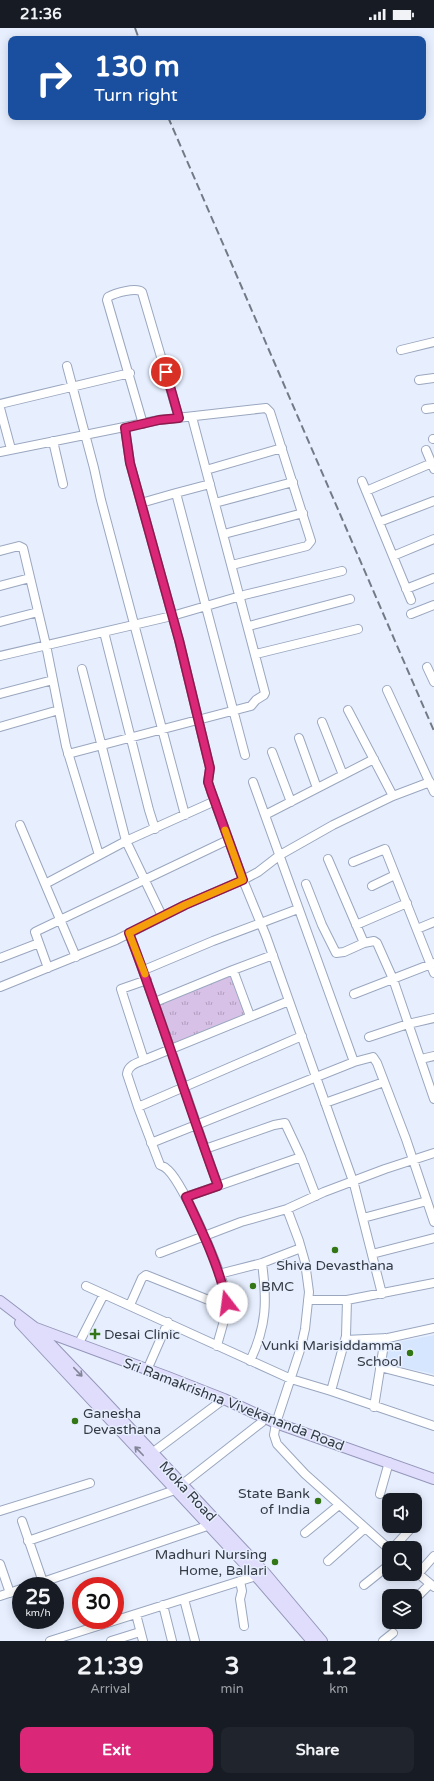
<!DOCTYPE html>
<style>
body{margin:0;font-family:"Varela Round",sans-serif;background:#20242c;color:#f1f3f6;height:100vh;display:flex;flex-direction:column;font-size:15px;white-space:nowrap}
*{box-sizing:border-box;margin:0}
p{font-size:13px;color:#9ea1a6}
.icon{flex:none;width:22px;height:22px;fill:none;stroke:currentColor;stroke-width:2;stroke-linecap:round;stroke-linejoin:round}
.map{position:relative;height:1613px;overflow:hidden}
.panel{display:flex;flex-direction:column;background:#171b24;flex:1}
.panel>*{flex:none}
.hud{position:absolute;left:8px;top:8px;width:418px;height:84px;border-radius:8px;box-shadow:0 2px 10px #0003;background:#1a4fa0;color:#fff;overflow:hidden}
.controls{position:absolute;left:382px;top:1465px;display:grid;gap:8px}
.controls a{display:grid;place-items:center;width:40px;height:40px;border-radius:8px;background:#171b24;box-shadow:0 2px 10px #0003;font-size:20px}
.speed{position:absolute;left:12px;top:1549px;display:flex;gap:8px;font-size:20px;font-weight:700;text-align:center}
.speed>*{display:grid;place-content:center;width:52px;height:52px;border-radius:50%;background:#171b24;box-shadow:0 2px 10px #0003;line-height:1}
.speed small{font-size:10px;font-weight:400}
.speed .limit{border:6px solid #d22;background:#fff;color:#111}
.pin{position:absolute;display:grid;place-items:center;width:34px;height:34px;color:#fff;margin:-17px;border:2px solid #fff;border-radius:50%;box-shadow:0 1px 4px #0007}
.me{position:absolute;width:44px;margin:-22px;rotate:345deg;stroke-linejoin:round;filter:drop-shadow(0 0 3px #0008)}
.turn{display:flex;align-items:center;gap:14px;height:84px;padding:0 20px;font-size:18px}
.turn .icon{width:52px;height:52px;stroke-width:2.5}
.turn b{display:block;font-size:28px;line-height:34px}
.eta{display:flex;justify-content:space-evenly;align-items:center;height:68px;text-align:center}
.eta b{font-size:24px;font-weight:800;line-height:28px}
.action{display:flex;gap:8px;margin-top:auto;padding:8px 20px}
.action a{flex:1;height:46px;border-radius:8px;background:#db2777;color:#fff;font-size:16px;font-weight:800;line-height:46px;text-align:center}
.action a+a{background:#20242c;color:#f1f3f6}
.status{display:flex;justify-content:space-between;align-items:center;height:28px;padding:0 20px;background:#171b24;direction:ltr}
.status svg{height:11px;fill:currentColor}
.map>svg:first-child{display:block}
</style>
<div class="status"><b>21:36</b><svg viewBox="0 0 49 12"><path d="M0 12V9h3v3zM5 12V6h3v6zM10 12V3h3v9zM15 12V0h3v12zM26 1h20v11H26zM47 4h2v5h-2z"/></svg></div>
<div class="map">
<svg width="434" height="1613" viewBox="0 0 434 1613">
<defs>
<pattern id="park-tufts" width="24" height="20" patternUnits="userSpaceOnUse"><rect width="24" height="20" fill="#d8c1e7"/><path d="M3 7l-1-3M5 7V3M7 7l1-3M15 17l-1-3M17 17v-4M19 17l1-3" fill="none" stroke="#b09ebd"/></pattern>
</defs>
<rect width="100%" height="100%" fill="#e7efff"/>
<path fill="#d7e6ff" d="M434 1307V1346L382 1335 392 1315Z"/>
<path fill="url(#park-tufts)" d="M231 945 246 987 173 1015 158 972Z"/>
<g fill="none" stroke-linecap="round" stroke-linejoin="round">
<defs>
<path id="minor" d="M401 322 434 314
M67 338 94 440 101 472 185 787
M419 352 434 350
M0 376 130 345
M0 380 11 421
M426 381 434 380
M143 396 107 272 108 269C115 265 136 259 142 264L179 390
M125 400 130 435 179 612 210 740 208 754 211 763 243 852 266 908 354 1156 382 1266
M433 411H434
M53 413 63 456
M426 422 434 441
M0 424 159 392 266 380 270 384 311 513 307 518 232 537
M206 442 282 420
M362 453 411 572
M210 456 176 465 245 727
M366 463 432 435
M141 475 176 465
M215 475 293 454
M379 494 434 473
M224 506 303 485
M0 523 19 518 23 520 24 524 46 617 66 718 99 827
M393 528 434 511
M0 558 30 550
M406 561 434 550
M411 586 434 577
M0 594 38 584
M249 598 350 571
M104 604 149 782 155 801
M256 626 358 601
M0 628 172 588 244 567 342 543
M427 639 434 654
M82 641 126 813 162 888
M387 662 434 764
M0 666 53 652
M348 682 393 768
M322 694 343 747
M0 699 59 682
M299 710 317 760
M272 724 291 774
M68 726 251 678 256 672 264 667 265 665 192 389
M253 754 354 1034
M265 787 374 731
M20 797 76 929
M328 831 364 915 374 913 377 915 393 951 434 1071
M353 834 385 821 434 945
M45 856 126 813 215 773
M306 856 322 897 336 925 344 924 364 915
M372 858 395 847
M356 897 407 875
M417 901 434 894
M129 905C161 989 188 1074 218 1158
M39 915 48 940
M0 930 39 915 35 904 39 902 228 812
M144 942 213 913 298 881
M233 942 273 927
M0 959 116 912 185 877 243 852 258 844 280 827 333 797 393 768 430 754
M354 966 434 935
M155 974 233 942 250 988
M369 1009 408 996 434 990
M421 1031 434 1028
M144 1032 289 973
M325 1075 384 1054
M138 1079 127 1046C128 1037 137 1035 144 1032L121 961 147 952
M151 1115 354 1034 373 1029 377 1035 406 1111 434 1194
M205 1121 274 1097 285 1095 301 1129 316 1168
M186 1169 301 1129
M287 1181 299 1213 305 1234 309 1264 305 1301 301 1319 276 1395 274 1407 277 1416 305 1446 389 1521
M363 1190 427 1173
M160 1225 241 1194 287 1181 324 1164 385 1141 434 1125
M372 1226 434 1210
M219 1246 262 1235 301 1220
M86 1258 291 1351 331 1363 434 1398
M308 1272H347L434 1255
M130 1277 142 1250 146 1247 226 1279
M345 1312 388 1310 434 1300
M79 1315 104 1266
M217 1318C220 1305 226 1290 227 1276 228 1255 184 1157 168 1142 166 1140 163 1138 160 1137L138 1079 302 1008
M250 1333C267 1297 267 1273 262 1235
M380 1339 434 1353
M147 1342 168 1294
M331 1363 346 1308 347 1272
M374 1379 385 1310
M152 1425 224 1371
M380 1466 389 1434
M0 1483 90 1455
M22 1493 43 1554
M305 1505 339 1477
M28 1513 175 1462 262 1394 264 1390
M393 1520 413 1498
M328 1533 365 1500
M0 1536 10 1565
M415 1543 434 1559
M418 1546 434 1528
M240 1553 242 1563 240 1571 244 1598
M364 1557 389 1537
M31 1558 213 1496
M0 1568 21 1561
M184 1571 195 1613
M415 1571 430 1556
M163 1577 172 1613
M136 1586 143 1613
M50 1613 256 1548
M111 1613 140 1604
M383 1613 393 1605"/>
<path id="major" d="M0 1273 34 1299 97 1365 265 1545 322 1613
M20 1295 256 1548 312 1613
M36 1300 168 1349 224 1371 276 1395 434 1451"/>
</defs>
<use href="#minor" stroke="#9aa7bf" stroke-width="10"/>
<use href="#major" stroke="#9596b9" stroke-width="12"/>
<use href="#minor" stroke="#fff" stroke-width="8"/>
<use href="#major" stroke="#dfddfb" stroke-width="10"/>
<path stroke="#737a86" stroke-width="2" stroke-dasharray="8 4" stroke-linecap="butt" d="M135 0 139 11
M168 89 434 703"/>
</g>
<defs><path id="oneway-shaft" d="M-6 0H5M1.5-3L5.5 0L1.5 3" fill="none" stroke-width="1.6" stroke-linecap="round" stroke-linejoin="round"/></defs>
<g stroke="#828497">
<use href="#oneway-shaft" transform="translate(78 1344) rotate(46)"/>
<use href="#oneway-shaft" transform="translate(139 1423) rotate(-134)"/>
</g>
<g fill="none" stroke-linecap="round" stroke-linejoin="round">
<defs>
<path id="route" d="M166 344 179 390 159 392 125 400 130 435 179 612 210 740 208 754 211 763 243 852 185 877 129 905C161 989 187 1074 218 1158L186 1169C202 1203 219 1238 227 1275"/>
</defs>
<use href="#route" stroke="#8e194d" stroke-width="10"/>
<use href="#route" stroke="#db2777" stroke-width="7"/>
<path stroke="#f59e0b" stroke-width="7" d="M145 946 129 905 185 877 243 852 225 802"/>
</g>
<g fill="#337615" stroke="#e7efff" stroke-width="1.5">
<circle cx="335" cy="1222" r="4"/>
<circle cx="253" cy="1258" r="4"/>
<path d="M93 1300h4v4h4v4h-4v4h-4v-4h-4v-4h4z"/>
<circle cx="410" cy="1325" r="4"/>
<circle cx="75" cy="1393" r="4"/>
<circle cx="318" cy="1473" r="4"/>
<circle cx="275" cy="1534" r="4"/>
</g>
<g text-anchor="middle" stroke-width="3" stroke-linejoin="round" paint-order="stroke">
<g font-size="14" fill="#353b45" stroke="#e7efff" text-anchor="start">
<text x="335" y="1242" text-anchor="middle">Shiva Devasthana</text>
<text x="261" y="1263">BMC</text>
<text x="104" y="1311">Desai Clinic</text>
<text x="402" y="1322" text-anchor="end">Vunki Marisiddamma<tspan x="402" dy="16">School</tspan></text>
<text x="83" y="1390">Ganesha<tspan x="83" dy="16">Devasthana</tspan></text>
<text x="310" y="1470" text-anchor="end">State Bank<tspan x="310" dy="16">of India</tspan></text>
<text x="267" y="1531" text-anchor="end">Madhuri Nursing<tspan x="267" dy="16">Home, Ballari</tspan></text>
</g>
<g font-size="14" fill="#353b45" stroke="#e7efff">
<text transform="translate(234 1376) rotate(21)" y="5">Sri Ramakrishna Vivekananda Road</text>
<text transform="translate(188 1463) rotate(47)" y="5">Moka Road</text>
</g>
</g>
</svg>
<div class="controls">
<a><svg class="icon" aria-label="sound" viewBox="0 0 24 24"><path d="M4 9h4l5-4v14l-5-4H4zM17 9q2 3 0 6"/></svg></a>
<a><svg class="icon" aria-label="search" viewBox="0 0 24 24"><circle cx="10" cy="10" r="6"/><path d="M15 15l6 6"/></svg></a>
<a><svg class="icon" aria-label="layers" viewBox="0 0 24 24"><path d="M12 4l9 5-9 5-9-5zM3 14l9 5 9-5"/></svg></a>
</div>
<div class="speed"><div>25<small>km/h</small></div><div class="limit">30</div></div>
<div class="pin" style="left:166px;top:344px;background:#d93025"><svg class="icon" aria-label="arrive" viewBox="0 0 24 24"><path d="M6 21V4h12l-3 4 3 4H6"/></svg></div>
<svg class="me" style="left:227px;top:1275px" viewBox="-20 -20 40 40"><circle r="19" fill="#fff"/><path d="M0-13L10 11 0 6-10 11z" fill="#db2777"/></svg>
<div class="hud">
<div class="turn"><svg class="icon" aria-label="right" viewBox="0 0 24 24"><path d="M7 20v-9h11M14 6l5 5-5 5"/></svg><div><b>130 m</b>Turn right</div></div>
</div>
</div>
<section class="panel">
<div class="eta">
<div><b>21:39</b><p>Arrival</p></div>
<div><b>3</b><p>min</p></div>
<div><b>1.2</b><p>km</p></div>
</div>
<div class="action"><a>Exit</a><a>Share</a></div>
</section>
